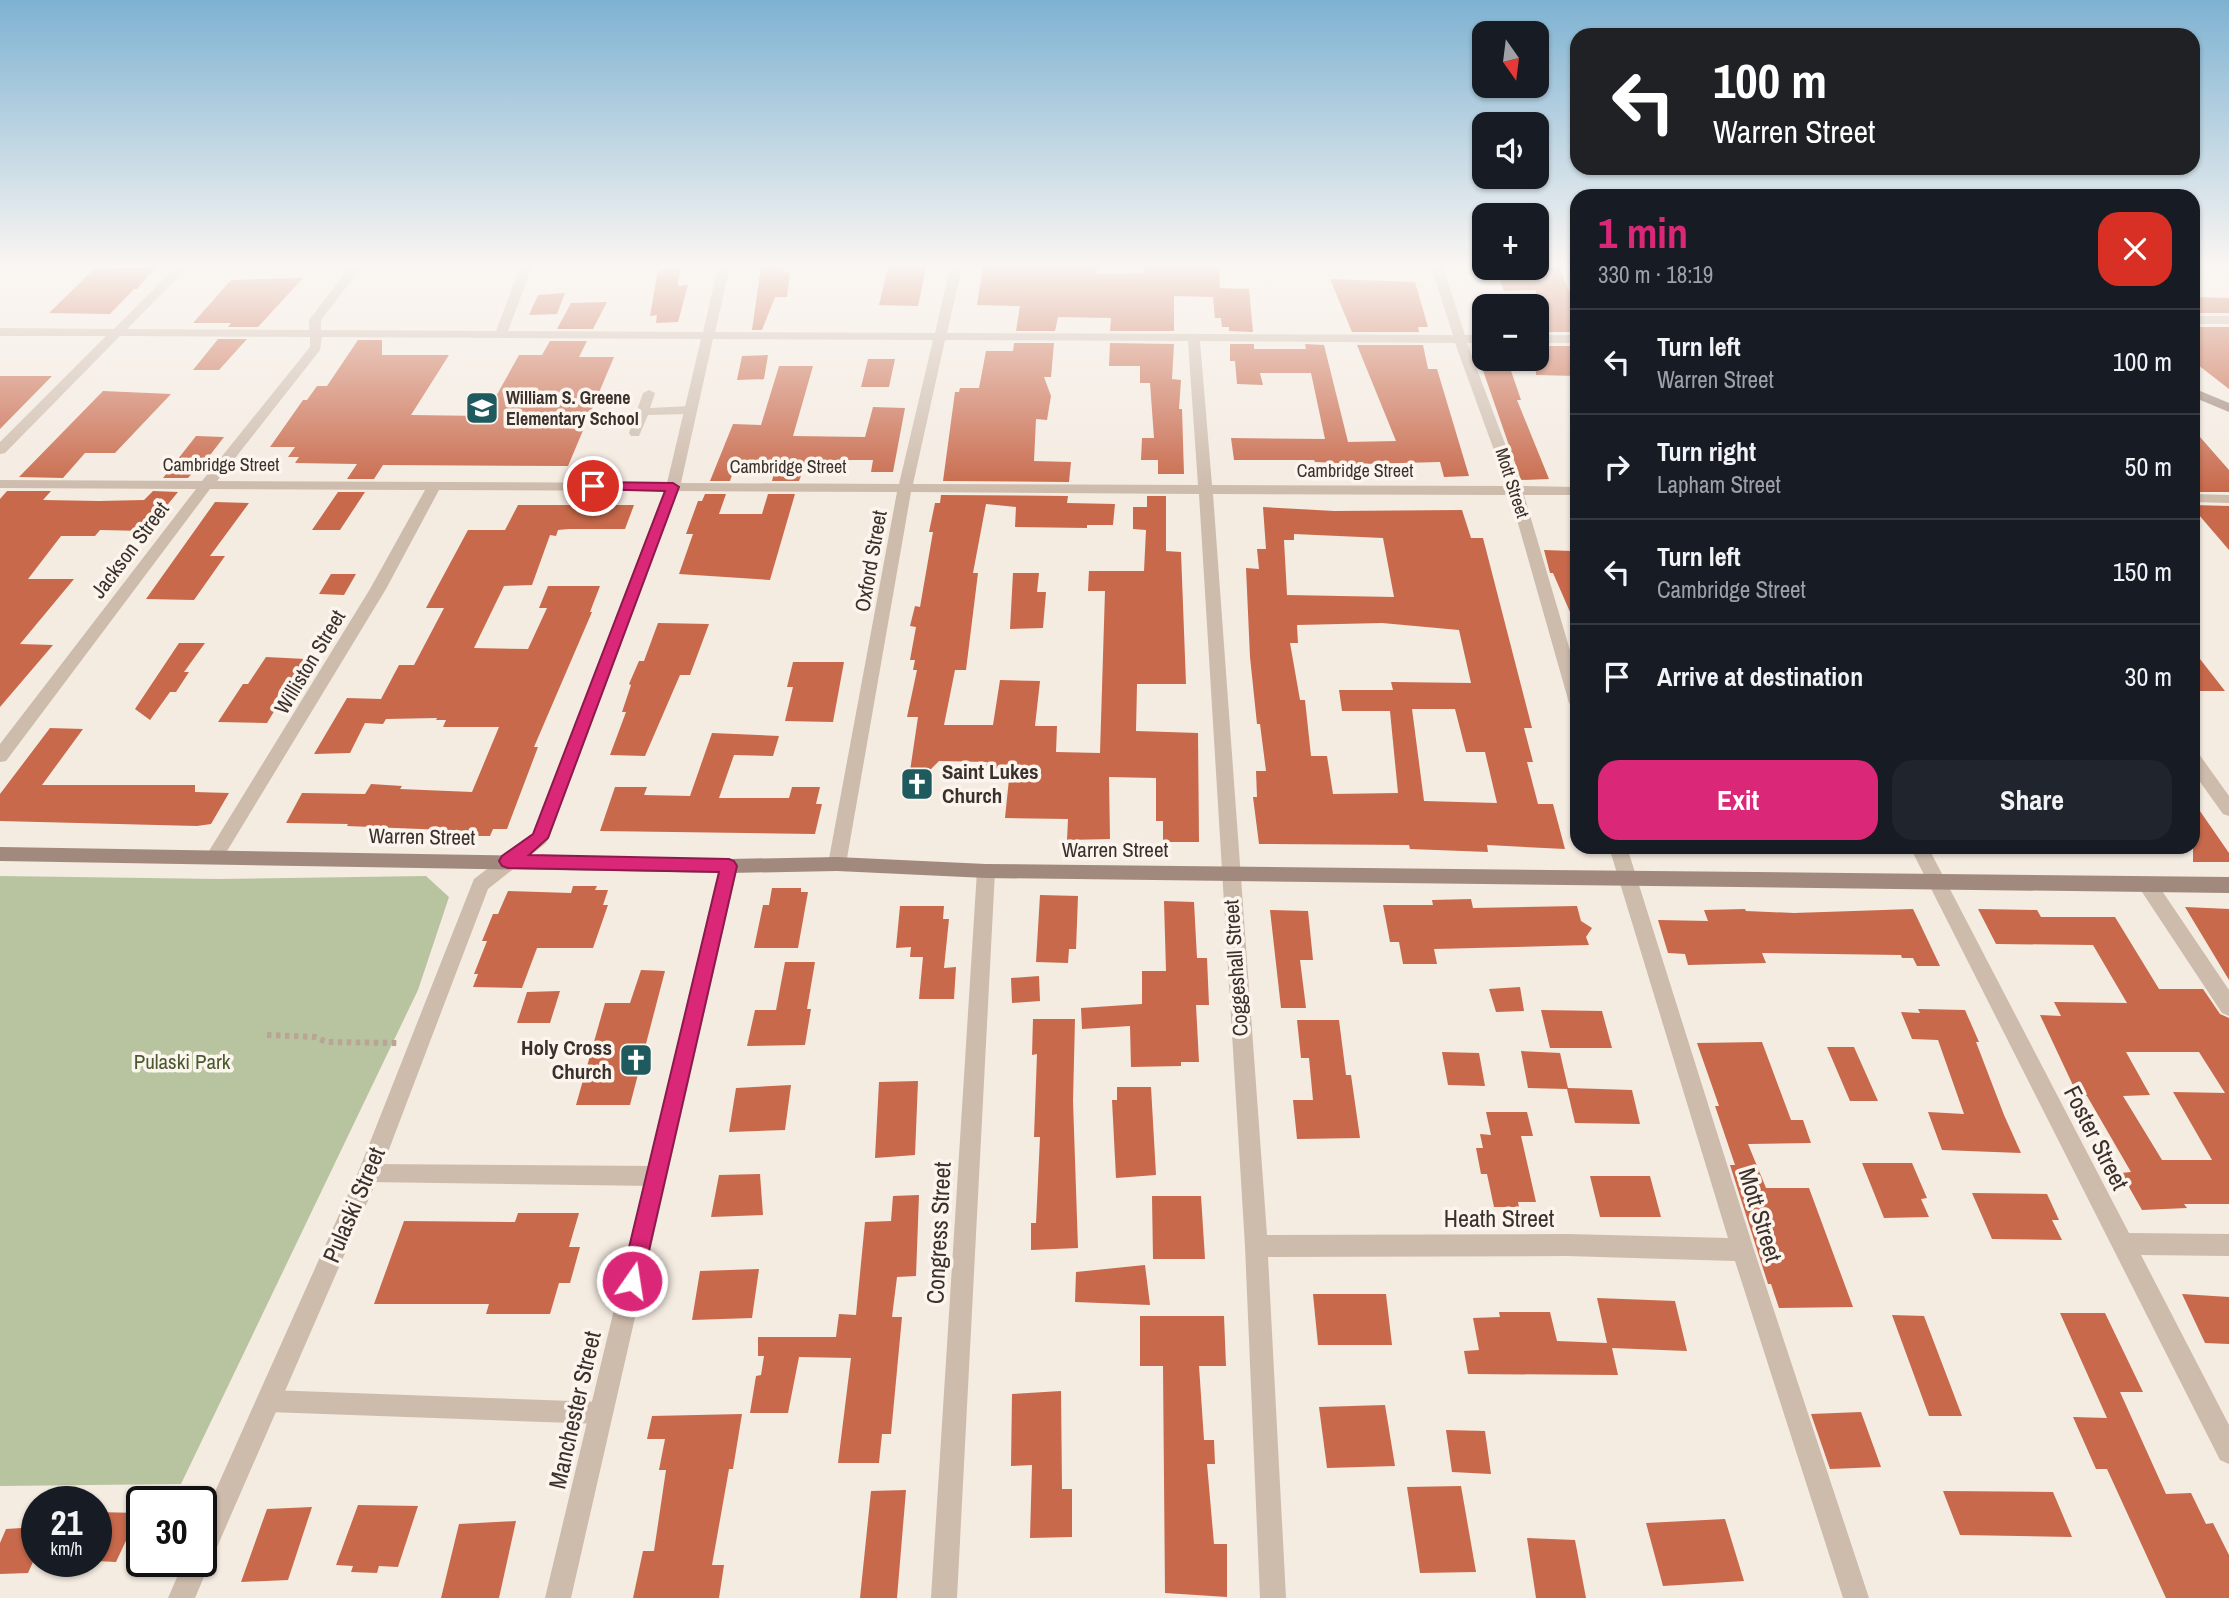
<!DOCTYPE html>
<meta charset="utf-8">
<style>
body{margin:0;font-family:"Archivo Narrow",sans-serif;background:#20242c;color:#f1f3f6;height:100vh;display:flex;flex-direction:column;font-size:26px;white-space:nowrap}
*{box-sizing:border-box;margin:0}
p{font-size:23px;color:#9ea1a6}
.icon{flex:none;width:38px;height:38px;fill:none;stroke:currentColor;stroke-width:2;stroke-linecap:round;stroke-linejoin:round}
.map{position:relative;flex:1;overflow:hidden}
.sheet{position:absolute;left:1570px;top:189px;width:630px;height:665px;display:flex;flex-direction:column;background:#171b24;border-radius:21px;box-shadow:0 2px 5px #0004}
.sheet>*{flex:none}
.guide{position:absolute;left:1570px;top:28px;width:630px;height:147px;border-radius:21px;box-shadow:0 2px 5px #0004;background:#202124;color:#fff;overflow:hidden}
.needle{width:46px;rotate:166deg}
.buttons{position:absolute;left:1472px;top:21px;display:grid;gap:14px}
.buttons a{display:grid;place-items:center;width:77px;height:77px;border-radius:14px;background:#171b24;box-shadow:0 2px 5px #0004;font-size:35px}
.speed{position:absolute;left:21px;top:1486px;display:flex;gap:14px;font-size:35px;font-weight:700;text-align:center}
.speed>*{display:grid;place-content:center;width:91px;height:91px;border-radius:50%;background:#171b24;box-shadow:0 2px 5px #0004;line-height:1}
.speed small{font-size:18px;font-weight:400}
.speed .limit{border:4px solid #111;border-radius:10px;background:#fff;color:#111}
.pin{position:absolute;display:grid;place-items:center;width:60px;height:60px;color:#fff;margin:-30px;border:4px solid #fff;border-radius:50%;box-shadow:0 2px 7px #0007}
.me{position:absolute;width:77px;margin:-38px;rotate:13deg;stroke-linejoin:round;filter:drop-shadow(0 0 5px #0008)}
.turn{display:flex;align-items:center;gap:24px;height:147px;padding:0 28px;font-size:32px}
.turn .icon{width:91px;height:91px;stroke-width:2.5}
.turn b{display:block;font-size:49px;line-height:60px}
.round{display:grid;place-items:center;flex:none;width:74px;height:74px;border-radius:21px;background:#20242c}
.headline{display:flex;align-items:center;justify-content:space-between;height:119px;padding:0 28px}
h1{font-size:42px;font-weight:700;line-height:52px;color:#db2777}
.button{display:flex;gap:14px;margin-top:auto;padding:14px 28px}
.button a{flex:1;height:80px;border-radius:21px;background:#db2777;color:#fff;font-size:28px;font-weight:700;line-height:80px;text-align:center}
.button a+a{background:#20242c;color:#f1f3f6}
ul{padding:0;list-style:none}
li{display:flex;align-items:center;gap:21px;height:105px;padding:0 28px;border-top:2px solid #363941}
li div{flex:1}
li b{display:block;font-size:26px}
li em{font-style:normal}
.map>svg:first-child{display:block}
</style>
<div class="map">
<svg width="2229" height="1598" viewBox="0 0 2229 1598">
<rect width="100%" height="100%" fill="#f4ebe1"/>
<path fill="#b8c4a0" d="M0 876 219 879 426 876 449 897 418 990 181 1484 0 1486Z"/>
<path fill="#c8694b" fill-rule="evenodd" d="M156 267 137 289H134L110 314 49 313 94 269Z
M761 267H784L783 272H790L787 297H775L762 330H752Z
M888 267H926L918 306 879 305Z
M983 267H1097V274L1144 273V267H1219L1220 288 1249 289 1253 332 1229 331V327H1222L1221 318H1215L1213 297 1174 296V331H1110L1111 318 1058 317 1055 331H1016L1020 306 977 305Z
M1559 267 1577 309V332H1536V290L1504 291 1495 268Z
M680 269 678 286 688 285 678 322 656 323 657 315 650 316 658 270Z
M303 278 258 327H228L231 323H193L231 280Z
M1330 279 1415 282 1428 327H1418L1419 332H1352Z
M565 293 557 314 529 315 538 295Z
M2193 297 2229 298V313H2193Z
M607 302 593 329H557L571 303Z
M2193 327H2229V389L2193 361Z
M218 339H247L219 370H193Z
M358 340H382V355H449L411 415 485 416 519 355H542L550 341H587L579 357H614L568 466 383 465 374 479H347L357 464 295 463 299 457H288L295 447H270L303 400H307L317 386H327Z
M1014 343H1054L1051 377H1044L1051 396 1047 420 1036 419 1034 461 1071 462 1069 482 943 481 955 392H959L960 388H979L986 351H1013Z
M1110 343 1174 344 1172 379 1181 380 1179 409H1182L1184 474H1158V460H1141L1142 438H1154L1150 383H1140V366H1109Z
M1230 344H1254V349H1306L1305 344 1324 345 1348 442 1396 441 1357 345H1423L1428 369H1437L1469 476 1444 477 1440 462 1360 464 1315 462 1314 460H1234L1231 438 1325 439 1311 373H1260L1263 385 1237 384 1235 361H1230Z
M1536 346H1577V376L1536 375Z
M768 355 764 379 737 380 742 356Z
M868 359H895L889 387H861Z
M1479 359H1507L1521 400H1517L1549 479 1521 480Z
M779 366H813L793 436 865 437 873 407 905 408 893 472H871L873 460H807L799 481H772L774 473 733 472 730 481H710L733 424 761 425Z
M0 376H52L0 429Z
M103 391 171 394 115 453H85L63 478 19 477Z
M2193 429 2229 470V492H2193Z
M196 436 224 437 197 472 195 470 188 478H163Z
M7 491H51L43 500 99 501 144 500 153 491 178 492 146 531 100 530 95 536H61L28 579H74L20 644 53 645 0 707V499Z
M338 492H365L340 530H312Z
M705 494H726L719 514H762L768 494H795L770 580 679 574 693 534H686L698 501H702Z
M941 495 1068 496 1067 503 1115 504 1113 525H1087V528L1015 527 1016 507 986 504 973 573H978L966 670H955L944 725H993L1000 680 1040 681 1035 726H1057L1056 752 1100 753 1105 591H1088L1089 571H1144L1146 530 1133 529V507H1147V496H1166V551L1181 552 1186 684H1137L1136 731 1198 733 1199 842H1163V821H1156V778L1109 777 1110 839 1067 840 1068 819 1005 818 1010 769 986 768 987 762 939 761 926 774 910 771 918 717H907L917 670H913L915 660H910L916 627 910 626 915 606 920 607 933 532H929L935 503H940Z
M215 502 249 503 210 556H225L194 600 146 599Z
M518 505H634L625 529H569L558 530 556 536 550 535 532 585 504 586 474 648 528 649 547 608H539L548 586H600L590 612H592L534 747H538L507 829H493L490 836H468L470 831 347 826 348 824 286 823 302 793 365 794 371 784 402 786 400 789 472 792 499 727H443L446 720H436L437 718 386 719 383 724 365 723 350 753 314 754 347 698 381 699 399 665H414L444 608H426L468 530H505Z
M2193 505 2229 506V550L2193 508Z
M1263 507 1334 511 1462 510 1471 538H1483L1532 728H1524L1533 762H1527L1538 804H1553L1565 849 1487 845 1488 852 1410 849 1409 845 1259 844 1253 797H1257L1256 771H1266L1260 724H1257L1250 657 1246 568 1259 569 1257 549H1266ZM1294 534 1383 538 1394 597 1287 595 1284 540H1294ZM1382 623 1459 630 1471 683 1391 682 1393 690H1339L1342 711H1390L1398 793 1333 794 1327 756H1311L1305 700H1300L1290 643H1298L1297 625ZM1412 709H1455L1466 752H1485L1497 803 1424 801Z
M1544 550 1572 551 1577 566V628L1553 573H1550Z
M1013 573H1039L1037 592H1046L1043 628 1010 629Z
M331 574H356L344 595 319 594Z
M658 623 709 624 690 675H680L645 756 610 755 626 712H622L631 685 629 684 639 661H644Z
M179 643H205L184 672H189L176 692H170L150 720 135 709Z
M2193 650 2225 691H2193Z
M266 657 306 659 267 723 218 722 243 684H248Z
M793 662H844L833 722 785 721 793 687H787Z
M50 728 83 729 42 785H195V792L229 793 211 824 197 826 0 821V794Z
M712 733 779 736 773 756 734 755 719 798H789L792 787H820L816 804H822L815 834 600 831 615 787H647L644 795 690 796Z
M2193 801 2229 853V862H2193Z
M573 886H597L595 890H608L603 905H608L593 948H537L522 988 473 987 478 974H474L487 941H482L493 914H498L508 891 571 893Z
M772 888H801V892H808L798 948H754L763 905H769Z
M1040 895 1078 896 1076 949H1069L1068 963 1036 962Z
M1471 899 1473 908 1577 906 1581 921 1592 928 1586 937 1589 945 1434 949 1437 964H1403L1399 942H1390L1383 905H1433L1432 900Z
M1164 901 1194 902 1197 958H1207L1209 1005H1196L1199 1062H1181V1066L1131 1067 1130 1026 1082 1029 1081 1008 1142 1004V971H1166Z
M900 906H944L943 919H949L944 968 956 967 954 999H919L923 957H910L911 947 896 948Z
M2185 907 2229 909V980Z
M1745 909 1746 911 1794 913 1913 909 1940 966H1917L1913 958H1902L1901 955 1762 953 1766 963 1688 965 1685 954 1668 953 1658 920 1708 921 1704 910Z
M1978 909 2037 910 2041 917H2115L2159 989H2203L2220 1014 2229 1018V1204H2184L2187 1208 2142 1210 2121 1173 2131 1172 2087 1096H2078L2040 1015 2061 1016 2054 1002 2127 1003 2093 945 1996 944ZM2126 1052H2199L2225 1093 2173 1092 2212 1160H2162L2123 1096 2150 1095Z
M1270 910 1308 911 1313 960H1300L1306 1008H1281Z
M785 962H815L807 1009H811L805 1045 747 1046 755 1010H776Z
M641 970 665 971 630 1105H576L605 1003H630Z
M1039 976 1040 1001 1012 1003 1011 978Z
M1520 987 1524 1011 1496 1012 1489 989Z
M560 991 550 1023H517L527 992Z
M1918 1009 1965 1010 1979 1042H1976L2004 1115 2021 1153 1942 1150 1928 1112 1964 1114 1938 1040 1912 1039 1901 1012 1920 1013Z
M1541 1010 1602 1011 1612 1048H1550Z
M1033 1019H1075L1073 1101 1078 1248 1031 1250V1223H1036L1040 1137H1034L1037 1054 1032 1055Z
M1297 1020H1339L1346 1075H1351L1360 1138 1297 1139 1293 1100H1313L1309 1058H1301Z
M1762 1042 1791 1120H1803L1811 1143 1748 1144 1766 1188H1809L1853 1307 1779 1308 1771 1284H1768L1730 1165H1735L1715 1106H1719L1697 1043Z
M1827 1047H1854L1878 1101H1850Z
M1521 1051 1560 1053 1568 1088 1632 1090 1640 1124 1575 1123 1567 1089 1528 1088Z
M1442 1052 1479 1053 1485 1086 1448 1085Z
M918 1081 915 1155 875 1158 879 1082Z
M791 1085 785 1130 729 1132 736 1088Z
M1117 1087H1151L1156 1175 1116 1178 1112 1100H1117Z
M1486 1112H1527L1533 1136H1521L1536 1202H1518L1519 1207H1494L1487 1174H1481L1476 1148H1483L1480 1134 1491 1135Z
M1862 1163H1912L1927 1198 1921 1199 1929 1217 1884 1218Z
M760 1174 763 1215 711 1217 719 1175Z
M1590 1176H1650L1661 1217H1600Z
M1972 1193 2047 1194 2059 1220H2052L2062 1240 1992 1239Z
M919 1195 916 1276 897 1277 892 1317H902L891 1434H882L879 1463H838L851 1358 799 1357 788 1413H750L756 1376 761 1375 764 1356H758V1337H836L839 1314 856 1315 865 1222 891 1221 893 1196Z
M1152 1196H1201L1205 1259H1153Z
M518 1213H579L569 1247H580L570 1283H559L550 1314H486L489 1304H374L404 1221 515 1222Z
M1145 1265 1150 1305 1075 1302 1076 1272Z
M759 1269 752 1318 692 1320 700 1271Z
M1313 1294H1386L1392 1345H1318Z
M2182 1294 2229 1297V1344L2205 1343Z
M1597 1298 1675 1301 1687 1351 1612 1348 1618 1375 1468 1374 1464 1351 1479 1350 1473 1318 1500 1317 1499 1312H1550L1557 1341 1607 1343Z
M2060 1313H2105L2143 1392H2120L2166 1494 2191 1493 2206 1524 2213 1523 2229 1555V1598H2166L2107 1469H2096L2073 1417 2107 1418Z
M1892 1315 1924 1316 1962 1416H1929Z
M1140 1316H1224L1226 1366H1199L1204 1440H1214L1215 1464H1207L1214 1544H1227V1597L1165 1593 1163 1366H1140Z
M1061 1391 1062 1489H1072V1537L1030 1538 1032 1465 1011 1466 1012 1394Z
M1385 1405 1395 1466 1327 1468 1319 1407Z
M1861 1412 1881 1467 1830 1469 1811 1414Z
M742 1414 733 1469H729L712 1565H724L719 1598H633L643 1551H654L666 1470H659L665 1439H647L652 1416Z
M1446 1430 1485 1431 1491 1474 1452 1472Z
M1461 1486 1476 1572 1420 1573 1407 1487Z
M906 1490 897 1598H860L871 1491Z
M1943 1491 2053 1492 2072 1537 1960 1535Z
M358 1505 418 1506 398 1567 379 1566 377 1573 351 1572 353 1566 336 1565Z
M312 1507 288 1580 241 1582 267 1509Z
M96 1512 139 1513 116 1562 96 1561Z
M1725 1519 1744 1581 1663 1586 1646 1523Z
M516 1521 499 1598H441L459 1524Z
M37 1527V1553L28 1573 0 1574V1543L6 1529Z
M1527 1538 1575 1540 1586 1598H1536Z"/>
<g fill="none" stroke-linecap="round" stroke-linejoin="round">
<path stroke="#b9a596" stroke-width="6" stroke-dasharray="4.5 4.5" stroke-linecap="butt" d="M267 1035 316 1037 326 1042 398 1043"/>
<path fill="#cdbbac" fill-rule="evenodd" d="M649 390 655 393 650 408 690 406 696 410 690 414 648 415 639 436H631L629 433 643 393Z
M369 1164 656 1166 663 1169 666 1176 663 1183 656 1186 369 1182 362 1180 359 1173 362 1166Z
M269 1390 601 1402 609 1405 612 1413 609 1421 601 1424 269 1412 261 1409 258 1401 261 1393Z"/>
<path fill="#cdbbac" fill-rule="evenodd" d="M176 267H188L127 329 309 330V320L350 267H362L321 320V330L496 331 520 267H532L508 331 703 332 718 267H730L715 332 935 333 950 267H962L947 333 1453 335 1431 267H1443L1465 335H1484V343H1467L1521 486 1577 487V495H1524L1577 674V709L1569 703 1510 495 1213 494 1267 1235 1567 1234 1728 1238 1609 847H1627L1754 1250 1869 1598H1843L1735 1261 1567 1256 1268 1257 1286 1598H1260L1245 1246 1199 494 911 492 846 864 843 869 837 871 831 869 828 864 897 492 678 491 549 838 546 843 488 889 380 1173 207 1570 195 1598H168L184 1561H201V1523L359 1170 472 884 474 879 533 834 664 491 439 490 386 589 221 861 215 863 209 861 206 856 209 851 370 589 425 490 210 489 6 761 0 762V744L196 489 0 488V480L202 481 310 347V337L120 336 5 453 0 454V442L106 336H0V328L114 329ZM322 337 701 339 667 483 217 481 320 350ZM713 339 933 340 899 484 681 483ZM945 340 1188 341 1198 485 913 484ZM1200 341 1455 343 1507 486 1212 485Z
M2193 316H2229V324H2193Z
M1536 335H1577V343H1536Z
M2193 494 2229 495V503L2193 502Z
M2193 753 2199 754 2229 796V816L2223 814 2193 772Z
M1910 847H1928L2129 1233 2229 1234V1256L2141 1255 2229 1425V1464L2220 1460Z
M729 859 735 861 738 866 571 1598H545L720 866 723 861Z
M986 864 992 866 995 871 957 1598H931L977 871 980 866Z
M2147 876 2154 879 2229 990V1016L2222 1013 2140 889 2138 884 2140 879Z"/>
<path fill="#a18a7d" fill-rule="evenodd" d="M2193 388 2229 403V412L2193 397Z
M0 847 729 859 837 857 986 864 2229 877V893L986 878 837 871 729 873 0 861Z"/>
</g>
<linearGradient id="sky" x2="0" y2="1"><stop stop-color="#7eb2d2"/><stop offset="0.54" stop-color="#faf6f2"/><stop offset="1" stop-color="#faf6f2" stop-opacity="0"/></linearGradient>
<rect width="2229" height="491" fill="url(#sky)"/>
<path fill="#db2777" stroke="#8e194d" stroke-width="2" d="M593 482 673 483 679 487 548 838 529 855 729 859 734 861 737 866 642 1281 639 1289 632 1292 624 1289 621 1281 719 872 508 868 502 866 499 861 502 856 533 834 665 491 589 489V484Z"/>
<defs>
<symbol id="school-square" viewBox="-11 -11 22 22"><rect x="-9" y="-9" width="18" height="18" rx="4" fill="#1f5a5e" stroke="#fbf5ee"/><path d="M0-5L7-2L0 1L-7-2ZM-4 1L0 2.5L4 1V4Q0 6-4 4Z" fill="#fff"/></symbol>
<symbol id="church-square" viewBox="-11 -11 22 22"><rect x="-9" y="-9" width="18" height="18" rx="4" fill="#1f5a5e" stroke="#fbf5ee"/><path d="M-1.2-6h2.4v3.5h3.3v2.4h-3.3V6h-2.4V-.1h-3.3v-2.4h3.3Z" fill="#fff"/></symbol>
</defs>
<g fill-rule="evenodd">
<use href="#school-square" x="463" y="389" width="38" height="38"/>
<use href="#church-square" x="898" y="765" width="38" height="38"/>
<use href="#church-square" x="617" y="1041" width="38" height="38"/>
</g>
<g text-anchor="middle" stroke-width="7" stroke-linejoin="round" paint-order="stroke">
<g font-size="18" font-weight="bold" fill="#3b302b" stroke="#fbf5ee" text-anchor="start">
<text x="506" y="404">William S. Greene<tspan x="506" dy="21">Elementary School</tspan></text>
</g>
<g font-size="18" fill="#3b302b" stroke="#fbf5ee">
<text x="221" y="471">Cambridge Street</text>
<text x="788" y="473">Cambridge Street</text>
<text x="1355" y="477">Cambridge Street</text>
<text transform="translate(1512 483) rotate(72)" y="6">Mott Street</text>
</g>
<g font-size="21" fill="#3b302b" stroke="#fbf5ee">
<text transform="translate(130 550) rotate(-53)" y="7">Jackson Street</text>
<text transform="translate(871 561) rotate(-80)" y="7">Oxford Street</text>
<text transform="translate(310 662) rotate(-59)" y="7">Williston Street</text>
<text transform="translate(422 837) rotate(1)" y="7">Warren Street</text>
<text x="1115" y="857">Warren Street</text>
<text transform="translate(1236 968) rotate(-94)" y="7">Coggeshall Street</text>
</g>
<g font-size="21" font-weight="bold" fill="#3b302b" stroke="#fbf5ee" text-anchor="start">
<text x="942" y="779">Saint Lukes<tspan x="942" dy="24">Church</tspan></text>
<text x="612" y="1055" text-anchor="end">Holy Cross<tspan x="612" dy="24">Church</tspan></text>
</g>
<g font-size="21" fill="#4a5a2e" stroke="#fbf5ee">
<text x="182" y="1069">Pulaski Park</text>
</g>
<g font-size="24" fill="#3b302b" stroke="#fbf5ee">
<text transform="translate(2096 1138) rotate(63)" y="8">Foster Street</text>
<text transform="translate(354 1205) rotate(-67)" y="8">Pulaski Street</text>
<text transform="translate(1760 1215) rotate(73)" y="8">Mott Street</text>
<text x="1499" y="1227">Heath Street</text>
<text transform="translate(939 1233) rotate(-87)" y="8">Congress Street</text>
<text transform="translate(575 1410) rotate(-77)" y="8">Manchester Street</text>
</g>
</g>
</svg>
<div class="buttons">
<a><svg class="needle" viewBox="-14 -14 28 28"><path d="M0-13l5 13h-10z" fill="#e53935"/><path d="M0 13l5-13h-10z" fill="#9ea1a6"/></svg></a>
<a><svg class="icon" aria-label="sound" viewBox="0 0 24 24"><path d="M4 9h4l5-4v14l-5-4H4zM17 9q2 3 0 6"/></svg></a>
<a>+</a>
<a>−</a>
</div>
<div class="speed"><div>21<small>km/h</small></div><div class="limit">30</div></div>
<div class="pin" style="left:593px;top:486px;background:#d93025"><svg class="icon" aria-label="arrive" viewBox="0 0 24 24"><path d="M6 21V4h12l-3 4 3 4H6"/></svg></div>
<svg class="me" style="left:632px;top:1281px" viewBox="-20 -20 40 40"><circle r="17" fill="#db2777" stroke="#fff" stroke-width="3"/><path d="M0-11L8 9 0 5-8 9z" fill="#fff"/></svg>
<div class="guide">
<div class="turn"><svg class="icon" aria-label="left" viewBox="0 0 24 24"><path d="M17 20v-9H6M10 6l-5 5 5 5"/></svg><div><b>100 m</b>Warren Street</div></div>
</div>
<section class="sheet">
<div class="headline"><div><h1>1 min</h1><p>330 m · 18:19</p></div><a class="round" style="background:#d93025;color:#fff"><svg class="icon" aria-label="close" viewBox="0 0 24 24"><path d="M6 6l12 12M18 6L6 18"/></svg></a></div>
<ul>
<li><svg class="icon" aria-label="left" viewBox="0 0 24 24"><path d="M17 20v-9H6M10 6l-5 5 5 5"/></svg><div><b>Turn left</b><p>Warren Street</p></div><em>100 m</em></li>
<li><svg class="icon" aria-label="right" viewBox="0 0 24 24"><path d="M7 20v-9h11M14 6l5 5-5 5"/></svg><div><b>Turn right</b><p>Lapham Street</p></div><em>50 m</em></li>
<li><svg class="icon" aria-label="left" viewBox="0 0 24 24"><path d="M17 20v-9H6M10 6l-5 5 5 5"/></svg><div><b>Turn left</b><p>Cambridge Street</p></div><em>150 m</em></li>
<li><svg class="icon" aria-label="arrive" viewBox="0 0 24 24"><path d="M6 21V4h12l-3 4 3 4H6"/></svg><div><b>Arrive at destination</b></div><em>30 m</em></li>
</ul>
<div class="button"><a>Exit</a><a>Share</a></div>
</section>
</div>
